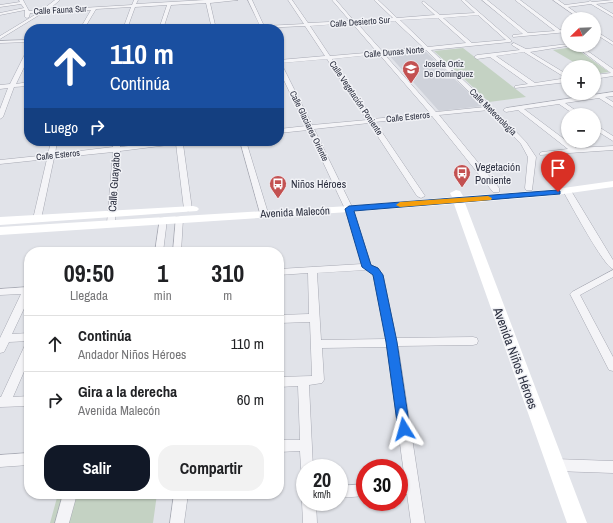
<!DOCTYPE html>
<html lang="es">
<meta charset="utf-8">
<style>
body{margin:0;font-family:"Archivo Narrow",sans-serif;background:#f2f2f2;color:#202124;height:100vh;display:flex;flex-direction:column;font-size:15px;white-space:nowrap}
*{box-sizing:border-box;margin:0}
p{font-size:13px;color:#757577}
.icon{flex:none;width:22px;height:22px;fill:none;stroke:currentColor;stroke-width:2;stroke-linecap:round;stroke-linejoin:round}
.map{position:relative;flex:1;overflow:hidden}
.details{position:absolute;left:24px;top:247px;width:260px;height:252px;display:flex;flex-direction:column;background:#fff;border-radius:16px;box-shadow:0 1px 3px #0004}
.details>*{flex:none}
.hud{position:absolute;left:24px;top:24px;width:260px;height:122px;border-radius:16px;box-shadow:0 1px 3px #0004;background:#1a4fa0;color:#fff;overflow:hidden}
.needle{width:26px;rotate:247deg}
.buttons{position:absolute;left:561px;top:12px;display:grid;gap:8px}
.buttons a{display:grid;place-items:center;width:40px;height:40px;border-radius:50%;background:#fff;box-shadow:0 1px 3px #0004;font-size:20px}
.speed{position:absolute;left:296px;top:459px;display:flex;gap:8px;font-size:20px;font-weight:700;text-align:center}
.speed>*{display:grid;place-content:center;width:52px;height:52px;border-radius:50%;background:#fff;box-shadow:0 1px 3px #0004;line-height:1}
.speed small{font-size:10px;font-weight:400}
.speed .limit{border:6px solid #d22;background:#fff;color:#111}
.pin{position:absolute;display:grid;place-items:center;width:34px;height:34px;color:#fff;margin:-41px -17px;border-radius:50% 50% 50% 0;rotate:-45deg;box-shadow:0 0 4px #0007}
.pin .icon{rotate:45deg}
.me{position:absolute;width:44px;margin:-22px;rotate:352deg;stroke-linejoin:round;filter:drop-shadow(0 0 3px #0008)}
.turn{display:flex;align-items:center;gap:14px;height:84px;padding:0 20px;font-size:18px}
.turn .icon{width:52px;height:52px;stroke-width:2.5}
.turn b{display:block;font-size:28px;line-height:34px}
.then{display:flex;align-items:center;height:38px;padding:0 20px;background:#0003;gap:8px;font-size:15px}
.eta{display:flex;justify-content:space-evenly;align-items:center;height:68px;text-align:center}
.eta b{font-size:24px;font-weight:700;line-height:28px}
.primary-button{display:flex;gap:8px;margin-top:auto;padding:8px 20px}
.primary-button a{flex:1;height:46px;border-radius:16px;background:#111827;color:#fff;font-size:16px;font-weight:700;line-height:46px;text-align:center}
.primary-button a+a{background:#f2f2f2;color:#202124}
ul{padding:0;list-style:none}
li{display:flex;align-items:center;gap:12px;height:56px;padding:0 20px;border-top:1px solid #e0e0e0}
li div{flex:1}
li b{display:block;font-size:15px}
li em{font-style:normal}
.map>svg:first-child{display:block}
</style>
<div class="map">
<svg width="613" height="523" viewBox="0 0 613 523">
<rect width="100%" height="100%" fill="#e1e3e9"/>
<path fill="#cfd2da" d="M426 52 483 106 439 111 389 55Z"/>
<path fill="#c4d2c3" d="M574 47 609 72 594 74V67H582L553 50Z
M463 48 526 97 489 102 434 51Z
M58 494H157L153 523H50Z"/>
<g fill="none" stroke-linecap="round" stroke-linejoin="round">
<defs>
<path id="street" d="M19 0H23L29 11 42 10 55 0H60L48 10 132 5 134 0H138L136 4 205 0H238L210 3 216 29H212L206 3 171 5 163 29H159L167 5 135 7 127 29H123L131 7 96 9 84 29H80L91 10 44 12 0 39V36L38 13H30L29 17 27 18 25 17V10L0 15V13L24 8 21 4 0 7V5L20 2Z
M248 0H252L264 26 304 24 288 0H292L308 23 350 21 332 0H336L354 21 393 18 374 0H378L397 18 435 15 422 3 423 1 440 15 475 13 461 0H465L512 41 510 42 431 50 492 107 526 142 536 157 532 190H526L525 188 528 157 521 144 489 110 439 115 499 188V192H493L432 116 375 122 425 196 421 198 417 196 369 123 314 129 353 209 371 265 378 268 383 275 396 338 473 337 477 338 478 341 477 344 473 345 398 346 425 523H411L407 494H399V482L405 481 387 347 322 348 324 380 322 383 309 385 313 468H305V473L302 472 301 468 300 451 279 452V440H300L298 386 279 387V377L312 376 310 322 279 323V315L309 314 308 273 279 275V269L362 264 345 209 308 130 279 133V129L306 126 279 70V60L325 56 305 26 240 29 260 26ZM478 15 506 40 472 43 443 18ZM438 18 466 43 428 47 400 20ZM395 21 423 47 382 51 357 23ZM352 23 377 52 330 56 310 26ZM426 50 485 107 436 112 384 54ZM379 54 430 113 373 119 332 59ZM327 59 367 120 312 125 281 63ZM366 270 372 272 373 275 386 339 321 340 317 273Z
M482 0H487L528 33 555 31 515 0H520L560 30H568V32L513 37V35L523 34Z
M553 0H558L565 5 588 2 590 1 593 2 613 0V2L596 4 613 14V17L591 4 568 7 585 19H580Z
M594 30 613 42V45L594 33Z
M29 40V42L0 43V41Z
M514 43 526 49 568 44 573 45 530 52 568 75V82L515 88V86L528 84 490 57 477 59 474 57 477 55 520 50 512 45V44ZM524 52 566 78H567L535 83 496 56Z
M574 45H579L613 69V76L594 79V75L611 73Z
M29 50V57L16 84 29 82V86L14 87 3 117 0 119V109L8 88 0 89V85L10 84 26 52Z
M613 92V96L605 97 613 102V107L599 98 565 103 582 115H575L559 104 524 109 576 148 613 146V150L540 155V153L542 152 568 149 518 110 506 112 503 110 506 108Z
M594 124 613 136V141L594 129Z
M51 141H57L55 154 113 147 114 141H120V147L171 141H192L183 144 192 209 188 211 184 209 176 144 120 151 115 223 111 225 107 223 113 152 54 158 41 219 37 221H34L33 219 47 159 0 164V160L48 155Z
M240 141H246L268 213 267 215H264L260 213Z
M564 189H570L613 260V269C604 267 570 203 563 191Z
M176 217H179L183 219 181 252H173Z
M160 218H163L167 220 163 252H155Z
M613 270V277L580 295 613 357V371L609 370 570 294 572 292Z
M29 287V298L12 334 29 333V341L9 342 4 352 0 353V338L21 294 0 295V289Z
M29 344V360L13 397 29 396V406L0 407V397H1L25 345Z
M29 453V465L0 467V455Z
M555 459 613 461V473L555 471 550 469 549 465 550 461Z
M365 484V496L339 498V486Z
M63 494H77L69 523H55Z
M174 494H188L184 523H170Z
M304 497 305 502H316L317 523H303L302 502Z"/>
</defs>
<use href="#street" stroke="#a7a9b3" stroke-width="1"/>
<use href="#street" fill="#f4f4f7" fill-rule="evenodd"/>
<path fill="#fff" fill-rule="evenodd" d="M613 181V187L549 196 465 203 587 523H567L454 204 349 212 0 235V227L349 206 452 197 450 193 456 190 460 191 463 196 549 190Z
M193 206 197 207 199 209 197 211 0 225V217Z"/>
</g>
<path fill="#1a73e8" stroke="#114b97" d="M558 190 560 191V194L354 211 371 265 378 268 383 275 397 342 410 429 409 433 404 435 400 433 398 429 386 342 373 275 362 267 345 209 349 206Z"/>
<path fill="#f59e0b" d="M488 196 492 198 491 200 400 207 396 205 400 202Z"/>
<defs>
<symbol id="school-pin" viewBox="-11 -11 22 30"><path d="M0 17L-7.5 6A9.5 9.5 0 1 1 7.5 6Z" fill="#c35151" stroke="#f1f2f6"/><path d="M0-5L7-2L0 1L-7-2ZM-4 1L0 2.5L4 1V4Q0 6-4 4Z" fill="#fff"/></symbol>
<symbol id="bus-pin" viewBox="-11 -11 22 30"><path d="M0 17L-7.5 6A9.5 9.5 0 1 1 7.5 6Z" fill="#c35151" stroke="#f1f2f6"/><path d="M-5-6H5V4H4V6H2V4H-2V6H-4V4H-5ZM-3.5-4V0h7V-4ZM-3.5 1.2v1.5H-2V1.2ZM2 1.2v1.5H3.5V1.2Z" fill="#fff"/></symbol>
</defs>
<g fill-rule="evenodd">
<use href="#school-pin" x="401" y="59" width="20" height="27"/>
<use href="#bus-pin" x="452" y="163" width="20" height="27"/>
<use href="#bus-pin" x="268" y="174" width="20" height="27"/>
</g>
<g text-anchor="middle" stroke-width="3" stroke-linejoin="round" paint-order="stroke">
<g font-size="9" fill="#2b2f3f" stroke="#f1f2f6">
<text transform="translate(60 10) rotate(-3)" y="3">Calle Fauna Sur</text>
<text transform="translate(360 22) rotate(-4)" y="3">Calle Desierto Sur</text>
<text transform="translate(394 52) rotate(-5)" y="3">Calle Dunas Norte</text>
<text transform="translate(356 98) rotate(56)" y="3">Calle Vegetación Poniente</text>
<text transform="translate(493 112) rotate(45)" y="3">Calle Meteorología</text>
<text transform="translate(408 117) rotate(-6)" y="3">Calle Esteros</text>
<text transform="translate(309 126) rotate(64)" y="3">Calle Glaciares Oriente</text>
<text transform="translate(58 155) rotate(-6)" y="3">Calle Esteros</text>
</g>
<g font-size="9" fill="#2b2f3f" stroke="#f1f2f6" text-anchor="start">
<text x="424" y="67">Josefa Ortiz<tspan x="424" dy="10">De Dominguez</tspan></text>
</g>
<g font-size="11" fill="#2b2f3f" stroke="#f1f2f6" text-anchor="start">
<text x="475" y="171">Vegetación<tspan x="475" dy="13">Poniente</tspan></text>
<text x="291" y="188">Niños Héroes</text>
</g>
<g font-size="11" fill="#2b2f3f" stroke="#f1f2f6">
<text transform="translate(114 182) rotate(-86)" y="4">Calle Guayabo</text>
<text transform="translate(295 212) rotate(-3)" y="4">Avenida Malecón</text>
</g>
<g font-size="13" fill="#2b2f3f" stroke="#f1f2f6">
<text transform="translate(516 358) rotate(70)" y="5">Avenida Niños Héroes</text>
</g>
</g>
</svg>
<div class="buttons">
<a><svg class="needle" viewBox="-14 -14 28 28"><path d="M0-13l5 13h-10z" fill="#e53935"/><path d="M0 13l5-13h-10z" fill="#757577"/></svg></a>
<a>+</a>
<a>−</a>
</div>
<div class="speed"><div>20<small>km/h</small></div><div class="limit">30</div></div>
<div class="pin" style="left:558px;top:192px;background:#d93025"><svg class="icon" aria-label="arrive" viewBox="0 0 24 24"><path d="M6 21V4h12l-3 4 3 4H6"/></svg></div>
<svg class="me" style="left:404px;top:429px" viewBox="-20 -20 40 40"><path d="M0-17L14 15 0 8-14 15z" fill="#1a73e8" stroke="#fff" stroke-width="4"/></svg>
<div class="hud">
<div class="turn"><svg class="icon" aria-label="ahead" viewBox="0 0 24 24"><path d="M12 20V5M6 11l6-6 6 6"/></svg><div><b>110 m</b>Continúa</div></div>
<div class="then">Luego<svg class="icon" aria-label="right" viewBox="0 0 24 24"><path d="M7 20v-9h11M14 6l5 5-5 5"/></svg></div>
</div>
<section class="details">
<div class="eta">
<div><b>09:50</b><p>Llegada</p></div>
<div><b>1</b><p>min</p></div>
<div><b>310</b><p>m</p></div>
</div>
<ul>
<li><svg class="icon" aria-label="ahead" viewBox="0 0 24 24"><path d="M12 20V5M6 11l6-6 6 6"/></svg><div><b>Continúa</b><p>Andador Niños Héroes</p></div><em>110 m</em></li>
<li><svg class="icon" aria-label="right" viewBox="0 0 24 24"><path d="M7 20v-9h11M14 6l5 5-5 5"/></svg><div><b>Gira a la derecha</b><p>Avenida Malecón</p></div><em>60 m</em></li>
</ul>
<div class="primary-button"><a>Salir</a><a>Compartir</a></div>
</section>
</div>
